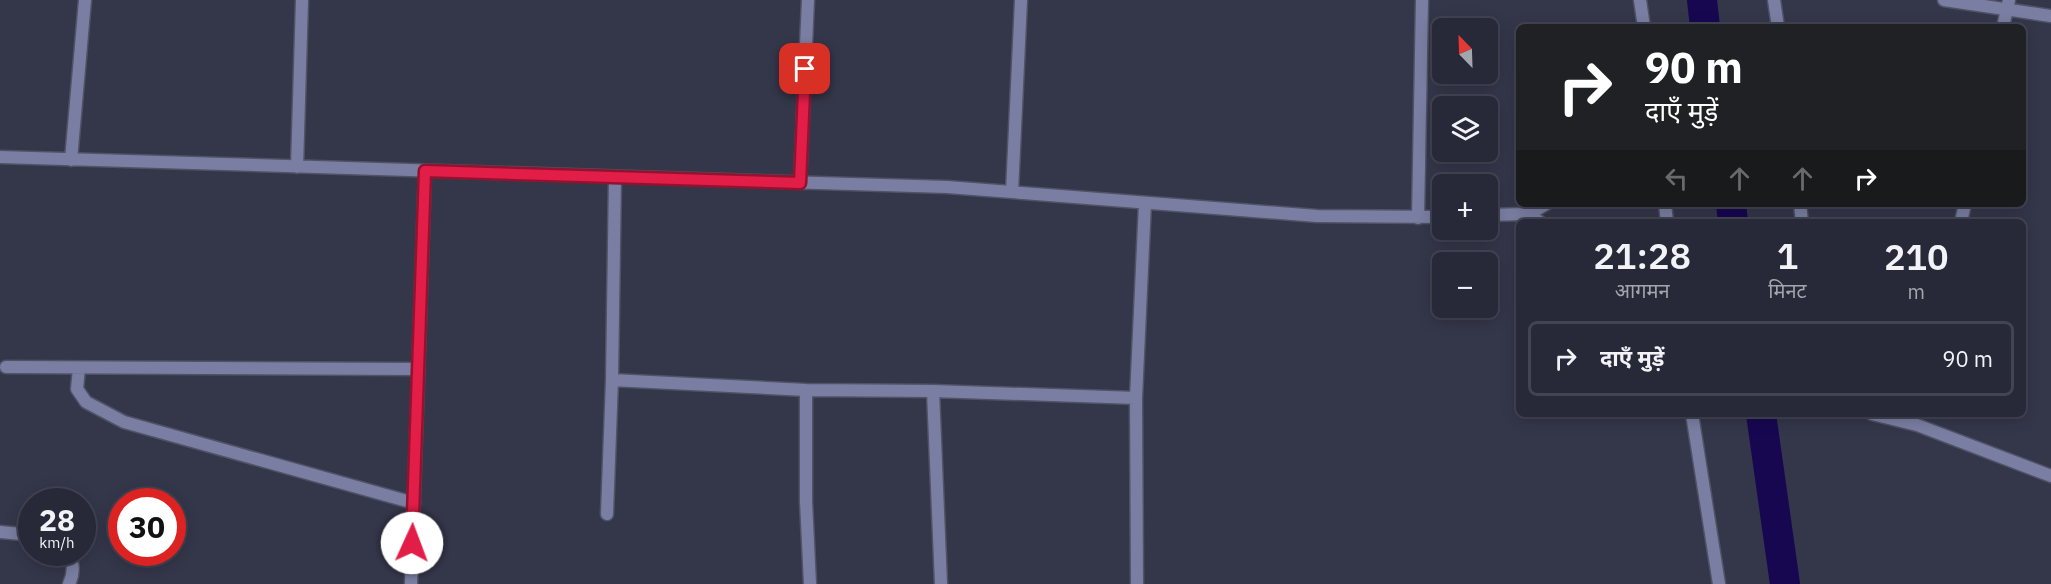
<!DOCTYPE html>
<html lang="hi">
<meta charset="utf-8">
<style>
body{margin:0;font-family:"IBM Plex Sans","Noto Sans Devanagari",sans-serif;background:#2f3040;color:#f1f3f6;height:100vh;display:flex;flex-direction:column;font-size:22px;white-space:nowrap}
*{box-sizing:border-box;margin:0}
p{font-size:20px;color:#a4a6ae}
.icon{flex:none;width:33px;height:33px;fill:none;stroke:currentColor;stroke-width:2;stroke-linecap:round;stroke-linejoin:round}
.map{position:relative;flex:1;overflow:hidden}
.side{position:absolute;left:1516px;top:219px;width:510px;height:198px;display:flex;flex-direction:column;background:#272838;border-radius:9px;box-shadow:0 3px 15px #0003,0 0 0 2px #434453}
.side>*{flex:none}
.top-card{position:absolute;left:1516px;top:24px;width:510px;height:183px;border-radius:9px;box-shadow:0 3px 15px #0003,0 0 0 2px #434453;background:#202124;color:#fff;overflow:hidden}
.needle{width:39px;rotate:337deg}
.tools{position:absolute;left:1432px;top:18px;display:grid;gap:12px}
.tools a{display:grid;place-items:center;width:66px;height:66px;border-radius:9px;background:#272838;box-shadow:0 3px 15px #0003,0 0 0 2px #434453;font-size:30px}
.speed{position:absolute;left:18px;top:488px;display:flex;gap:12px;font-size:30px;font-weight:700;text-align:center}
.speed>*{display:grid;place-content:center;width:78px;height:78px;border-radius:50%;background:#272838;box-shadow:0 3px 15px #0003,0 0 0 2px #434453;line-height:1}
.speed small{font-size:15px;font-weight:400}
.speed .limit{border:9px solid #d22;background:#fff;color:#111}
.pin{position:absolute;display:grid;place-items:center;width:51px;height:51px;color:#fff;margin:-26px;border-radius:12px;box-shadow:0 3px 9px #0006}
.me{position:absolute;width:66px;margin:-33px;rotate:2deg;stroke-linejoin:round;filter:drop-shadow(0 0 4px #0008)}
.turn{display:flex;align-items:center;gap:21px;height:126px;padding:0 30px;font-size:27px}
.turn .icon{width:78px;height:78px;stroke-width:2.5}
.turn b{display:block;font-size:42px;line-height:51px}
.lanes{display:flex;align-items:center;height:57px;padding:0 30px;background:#0003;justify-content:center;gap:30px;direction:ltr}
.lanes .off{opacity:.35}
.eta{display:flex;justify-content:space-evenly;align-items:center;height:102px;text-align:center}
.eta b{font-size:36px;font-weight:600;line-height:42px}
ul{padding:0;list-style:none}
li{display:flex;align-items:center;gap:18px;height:75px;margin:0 12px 9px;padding:0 18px;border:3px solid #434453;border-radius:9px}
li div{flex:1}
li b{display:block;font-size:22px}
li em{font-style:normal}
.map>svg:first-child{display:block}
</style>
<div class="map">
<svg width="2051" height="584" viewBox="0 0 2051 584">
<rect width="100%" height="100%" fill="#34364a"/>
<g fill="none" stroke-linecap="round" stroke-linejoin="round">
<path stroke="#170751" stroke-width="30" d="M1702 0 1705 27
M1731 204 1733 222
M1761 414 1785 584"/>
<defs>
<path id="service" d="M1944 0 2051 16"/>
<path id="minor" d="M1640 0 1644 27
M1774 0 1778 27
M2003 27 2009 0
M0 157 947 187 1317 216 1443 217
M71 160 85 0
M297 167 302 0
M800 183 808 0
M1012 192 1021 0
M1665 204 1667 222
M1800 204 1802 222
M1488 215 1529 214
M1418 218 1422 0
M1540 222 1529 214 1546 204
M1961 222 1965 204
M6 367 417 369
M79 368 77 389 86 402 124 422 414 503
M612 380 806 390 933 391 1136 398
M806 390V501L810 584
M933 391 941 584
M1692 414 1719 584
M1872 414 1917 425 2051 476
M607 514 612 380 615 177
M0 532 32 535
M65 552C75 559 74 574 69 584
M411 584 425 171
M1137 584 1136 398 1145 203"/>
</defs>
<use href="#service" stroke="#505265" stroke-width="15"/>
<use href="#minor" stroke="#505265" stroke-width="15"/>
<use href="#service" stroke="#7a7ea2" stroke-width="12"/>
<use href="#minor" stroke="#7a7ea2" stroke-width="12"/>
</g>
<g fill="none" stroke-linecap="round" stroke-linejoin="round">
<defs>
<path id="route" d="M412 543 425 171 800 183 805 69"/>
</defs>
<use href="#route" stroke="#92132f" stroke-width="15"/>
<use href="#route" stroke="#e11d48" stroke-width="10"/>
</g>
</svg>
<div class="tools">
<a><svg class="needle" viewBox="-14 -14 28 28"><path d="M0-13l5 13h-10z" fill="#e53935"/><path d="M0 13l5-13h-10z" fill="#a4a6ae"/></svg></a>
<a><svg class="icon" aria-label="layers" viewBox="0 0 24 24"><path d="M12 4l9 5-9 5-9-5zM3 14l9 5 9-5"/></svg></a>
<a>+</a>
<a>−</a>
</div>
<div class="speed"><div>28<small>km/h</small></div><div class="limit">30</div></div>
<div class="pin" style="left:805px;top:69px;background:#d93025"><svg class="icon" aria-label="arrive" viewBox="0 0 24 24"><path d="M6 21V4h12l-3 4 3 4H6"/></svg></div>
<svg class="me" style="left:412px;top:543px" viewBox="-20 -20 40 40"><circle r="19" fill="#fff"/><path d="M0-13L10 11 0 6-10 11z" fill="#e11d48"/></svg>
<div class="top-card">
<div class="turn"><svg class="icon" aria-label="right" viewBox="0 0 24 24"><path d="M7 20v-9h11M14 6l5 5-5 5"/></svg><div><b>90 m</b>दाएँ मुड़ें</div></div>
<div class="lanes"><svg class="icon off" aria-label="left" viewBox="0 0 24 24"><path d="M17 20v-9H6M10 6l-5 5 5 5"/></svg><svg class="icon off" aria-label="ahead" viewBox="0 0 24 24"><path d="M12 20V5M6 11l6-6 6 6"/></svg><svg class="icon off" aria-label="ahead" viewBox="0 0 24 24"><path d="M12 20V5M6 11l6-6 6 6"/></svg><svg class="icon" aria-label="right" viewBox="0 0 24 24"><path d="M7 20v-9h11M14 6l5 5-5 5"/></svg></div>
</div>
<section class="side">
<div class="eta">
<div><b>21:28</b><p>आगमन</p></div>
<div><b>1</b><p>मिनट</p></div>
<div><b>210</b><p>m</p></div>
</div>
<ul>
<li><svg class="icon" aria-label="right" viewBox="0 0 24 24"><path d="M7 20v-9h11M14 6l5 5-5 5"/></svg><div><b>दाएँ मुड़ें</b></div><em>90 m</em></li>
</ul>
</section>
</div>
